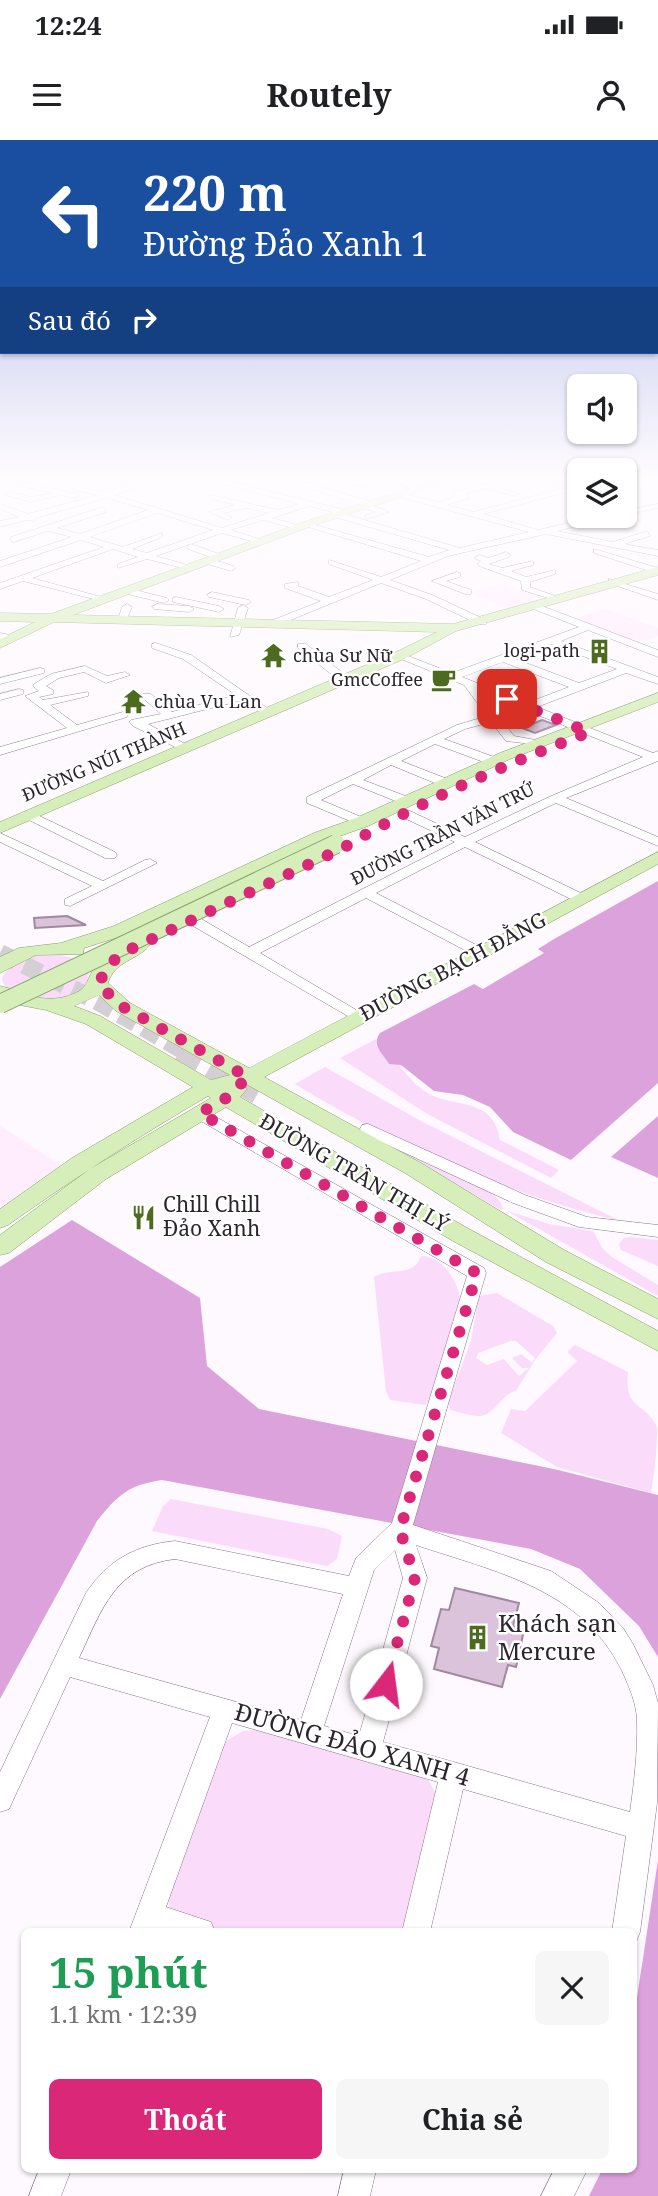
<!DOCTYPE html>
<html lang="vi">
<meta charset="utf-8">
<style>
body{margin:0;font-family:"Noto Serif",serif;background:#f6f6f6;color:#202124;height:100vh;display:flex;flex-direction:column;font-size:26px;white-space:nowrap}
*{box-sizing:border-box;margin:0}
p{font-size:23px;color:#757577}
.icon{flex:none;width:38px;height:38px;fill:none;stroke:currentColor;stroke-width:2;stroke-linecap:round;stroke-linejoin:round}
.map{position:relative;flex:1;overflow:hidden}
.details{position:absolute;left:21px;top:1788px;width:616px;height:245px;display:flex;flex-direction:column;background:#fff;border-radius:10px;box-shadow:0 2px 5px #0004}
.details>*{flex:none}
.top-card{position:absolute;left:0px;top:0px;width:658px;height:214px;box-shadow:0 2px 5px #0004;background:#1a4fa0;color:#fff;overflow:hidden}
.controls{position:absolute;left:567px;top:234px;display:grid;gap:14px}
.controls a{display:grid;place-items:center;width:70px;height:70px;border-radius:10px;background:#fff;box-shadow:0 2px 5px #0004;font-size:35px}
.pin{position:absolute;display:grid;place-items:center;width:60px;height:60px;color:#fff;margin:-30px;border-radius:14px;box-shadow:0 4px 10px #0006}
.me{position:absolute;width:77px;margin:-38px;rotate:15deg;stroke-linejoin:round;filter:drop-shadow(0 0 5px #0008)}
.turn{display:flex;align-items:center;gap:24px;height:147px;padding:0 28px;font-size:32px}
.turn .icon{width:91px;height:91px;stroke-width:2.5}
.turn b{display:block;font-size:49px;line-height:60px}
.then{display:flex;align-items:center;height:66px;padding:0 28px;background:#0003;gap:14px;font-size:26px}
.round{display:grid;place-items:center;flex:none;width:74px;height:74px;border-radius:10px;background:#f6f6f6}
.summary{display:flex;align-items:center;justify-content:space-between;height:119px;padding:0 28px}
h1{font-size:42px;font-weight:700;line-height:52px;color:#1e9e55}
.action{display:flex;gap:14px;margin-top:auto;padding:14px 28px}
.action a{flex:1;height:80px;border-radius:10px;background:#db2777;color:#fff;font-size:28px;font-weight:700;line-height:80px;text-align:center}
.action a+a{background:#f6f6f6;color:#202124}
.status{display:flex;justify-content:space-between;align-items:center;height:49px;padding:0 35px;background:#fff;direction:ltr}
.status svg{height:19px;fill:currentColor}
header{display:flex;justify-content:space-between;align-items:center;height:91px;padding:0 28px;background:#fff;font-size:32px;font-weight:700}
.map>svg:first-child{display:block}
</style>
<div class="status"><b>12:24</b><svg viewBox="0 0 49 12"><path d="M0 12V9h3v3zM5 12V6h3v6zM10 12V3h3v9zM15 12V0h3v12zM26 1h20v11H26zM47 4h2v5h-2z"/></svg></div>
<header><svg class="icon" aria-label="menu" viewBox="0 0 24 24"><path d="M4 6h16M4 12h16M4 18h16"/></svg>Routely<svg class="icon" aria-label="person" viewBox="0 0 24 24"><circle cx="12" cy="8" r="4"/><path d="M4 21q1-7 8-7t8 7"/></svg></header>
<div class="map">
<svg width="658" height="2056" viewBox="0 0 658 2056">
<rect width="100%" height="100%" fill="#fef9fe"/>
<path fill="#ffedfe" d="M504 444 542 459 507 469 470 453Z
M606 469 658 488V496L636 504 572 479Z
M0 986 70 1031 0 1084Z"/>
<path fill="#fadbfa" fill-rule="evenodd" d="M54 814C114 821 85 862 46 860 39 859 32 857 25 855 12 853 4 852 2 838 13 818 34 815 54 814Z
M376 899V906L389 923 398 924C409 937 419 951 436 957 466 967 494 962 500 1000L559 1030 551 1038 429 975 340 918Z
M325 927 421 981 620 1081C505 1053 396 1006 295 944Z
M380 999C405 1009 500 1042 503 1069L501 1070Z
M507 1071 549 1084 593 1091 603 1109 612 1117 658 1145V1156Z
M630 1097 658 1100V1126L621 1110 619 1104 624 1098Z
M421 1116C441 1116 456 1138 460 1157L430 1259 425 1265 390 1260 386 1251 374 1137C390 1127 413 1138 421 1116Z
M497 1153 553 1186 557 1193 535 1220 516 1251C501 1253 496 1276 479 1276 470 1276 459 1272 450 1270L448 1262 471 1201 479 1156ZM511 1201H516L535 1218 532 1223 521 1214 512 1218 522 1228H529L519 1236 504 1219 487 1225 476 1218 478 1213Z
M575 1205 628 1232C624 1271 645 1261 657 1287 658 1303 654 1336 651 1353L557 1327 501 1293 511 1269 525 1271 577 1221 567 1212Z
M171 1359 328 1389 342 1396 337 1419 327 1426 152 1391 163 1366Z
M256 1590 419 1635 429 1641 436 1654 407 1792H206L169 1768V1754L226 1601 243 1591Z"/>
<path fill="#dca2dc" d="M658 741V943L571 1020 513 992 490 967 463 955 434 951 401 925 389 924C382 912 371 906 380 893L474 844 483 849 544 813 538 809 554 799Z
M658 976V1038L611 1017Z
M72 1080 200 1158 207 1226 259 1269 554 1329 658 1355V1517L639 1486 580 1429 531 1409 162 1340C128 1345 118 1355 97 1381L0 1559V1127Z
M658 1720V2056H589L602 2030H634V1877Z"/>
<path fill="#dbc4db" stroke="#9f899e" stroke-width="2" d="M542 580 556 585 535 593 522 588Z
M67 776 86 785 35 788 34 778Z
M455 1448 519 1463 513 1486 524 1490 516 1527 508 1525 502 1547 434 1529 439 1508 431 1506 441 1469 449 1470Z"/>
<g fill="none" stroke-linecap="round" stroke-linejoin="round">
<path stroke="#d4cfd4" stroke-width="18" stroke-dasharray="18 9" stroke-linecap="butt" d="M0 813 97 861 184 911"/>
<path stroke="#d4cfd4" stroke-width="23" stroke-dasharray="23 11" stroke-linecap="butt" d="M181 909 258 953"/>
<defs>
<path id="minor" d="M10 337 21 338 0 344V340Z
M57 337C78 337 72 344 87 349 105 354 123 347 142 340L143 337 161 340 181 337 165 345 149 343 115 355 222 388 269 373 246 368 223 373 232 377 228 380 209 372 236 365 211 359V355L278 370 299 364 198 337H212L345 370 344 374 460 408 529 392 396 356V352L438 362 456 356 453 352 485 344 519 354 515 356 485 348 466 354 469 358 447 365 473 372 565 348 526 337C543 337 564 348 579 345V349L483 374 538 390 599 376H615L557 391 613 402 647 391 650 396 624 404 658 410V416L546 394 448 416 390 440 432 455 486 480V484H478L426 459 381 443 276 486H268V482L321 461 285 448V444L298 442V446L329 457 373 440 329 424V420L381 437 421 421 305 386V382L429 417 449 410 331 376 332 372 309 366 272 378 300 386V390L263 380 231 390 262 400V404L222 393 156 416 191 426V430L147 419 118 428V424L138 417 113 409 32 438 105 458V462L23 441 0 449V443L104 407 81 400 0 427V421L72 397 48 391 14 402 11 401V397L103 367 106 372 57 388 80 394 148 370 107 358 35 378V381L27 380 0 387V381L19 377 0 369V364L28 374 98 355 75 350ZM157 373 213 390 147 413 132 409 162 397V393L123 407 90 397Z
M105 337H119L128 341 124 343Z
M273 337H286L369 361V364L389 372 366 379V375L376 372 360 367V364Z
M340 337 369 345 365 347 340 341Z
M380 337H393L423 348 416 350Z
M422 337H436L445 341 441 343Z
M20 341 77 354 78 356 74 358 61 355 31 362 5 355 8 351 31 357 53 353 17 345Z
M658 364V368L625 375V371Z
M191 404 222 415 224 417 219 420 188 409 187 407Z
M594 409 658 428V434L594 413Z
M506 412 511 415 509 417 489 424 502 428 533 421V425L511 431 526 437 555 430V434L530 442V447L558 457V461L522 450 521 441 479 426 477 424 481 421 474 418 479 415 489 418Z
M207 418 234 426 236 428 231 431 204 423 202 421Z
M457 432 460 433V437L446 441 471 450V454H465L432 441Z
M609 439 658 454V460L609 443Z
M127 448 167 458 169 460 164 463 124 453V449Z
M212 452 249 460 251 462 246 465 209 457 207 455Z
M176 457 219 466 224 469 219 472 173 462V458Z
M534 463 658 510V517L588 490 561 501 658 537V544L626 533 537 567 653 613 658 611V621L566 658 658 697V706L556 663 475 702 587 756V762H577L465 707 376 753 484 809 486 812 484 815H474L366 758 260 813 363 874 366 877 358 882 188 783V777H198L249 807 455 702 402 677V671H410L465 697 549 657 643 617 480 552 514 596 541 601V605L506 601 491 582 465 589 444 599 497 618V624H489L435 604 401 621 450 640V646H442L391 625 363 640 411 658V664H403L353 644 321 660 366 679 368 682 362 686 307 663V657L457 585 487 576 464 545 394 516 403 514 452 533 579 487 531 468V464ZM551 504 617 529 579 543 513 518ZM503 522 569 547 527 563 462 537Z
M127 464 132 467 126 481 117 483 122 467Z
M157 464 189 466 194 469 189 472 154 469 152 467Z
M243 465 248 468 239 495 230 497 238 468Z
M0 493 15 496 16 498 11 501 0 499Z
M156 503 191 515 273 572 263 574 243 560 148 584 189 606V610L185 612 133 586 129 582 131 580 161 574 143 558V554H151L172 572 236 555 183 519 152 508V504Z
M298 504H306L348 537V541H340L298 508Z
M85 526 107 536 125 532 130 535 106 543 84 532 59 538 46 546 53 550V554L39 557 43 560 88 552V556L50 565 77 585 123 572 127 573V577L0 615V607L67 588 25 556 39 551 33 546 34 544 51 534Z
M40 528 44 529V533L0 544V538Z
M19 549 23 550V554L0 560V554Z
M29 671 115 712 117 715 115 718H105L25 678 23 675Z
M0 693 103 741 145 720 150 719 157 723 70 766 65 765V759L92 746 0 702Z
M200 968 484 1128 486 1133 413 1385 551 1431 599 1463 623 1488 633 1504 653 1545 658 1563 657 1663 640 1792 636 1802 634 1803V1792H612L626 1696 463 1649 430 1792H402L438 1642 232 1583 166 1767 211 1782 215 1792H129L210 1577 70 1537 9 1669 0 1672V1632L86 1453C108 1420 136 1405 175 1401L349 1436 356 1418 392 1383 467 1136 194 977 192 973 194 969ZM416 1405C496 1432 581 1448 622 1531 629 1546 637 1565 637 1581 638 1610 634 1643 630 1672L383 1602 427 1438ZM395 1410 403 1438 359 1596 324 1586 374 1430ZM175 1419 343 1454 301 1580 79 1518C102 1469 115 1426 175 1419Z
M368 984 525 1055 587 1077 658 1085V1097L579 1087 513 1063 362 993 360 989 362 985Z
M39 2030H71L61 2056H29Z
M344 2030H376L370 2056H338Z
M554 2030H587L574 2056H541Z"/>
<path id="major" d="M446 337H462L312 386 73 475 453 484 658 427V435L456 491 404 519 0 693V682L394 513 437 492 54 482 0 508V499L35 482 0 481V473L51 474 304 382Z
M658 553V562L510 619 368 686 326 701 128 794 84 808 83 814 36 815 0 833V817L19 808 61 803 114 786 314 693 356 678 500 613Z
M658 712V724L264 937 421 1023 564 1110 658 1159V1179L546 1122 405 1033 246 944 244 945 247 949 240 957 469 1089 658 1191V1211L453 1101 226 967 106 1039 9 1113 0 1115V1095L90 1029 211 958 208 956C139 996 73 1039 8 1085L0 1088V1069L72 1018 193 947 86 884 46 870 4 862 0 860V846C24 852 41 864 68 856 87 850 85 844 93 830 99 818 134 798 148 801L150 805C138 820 114 821 108 843L130 863 249 928ZM99 855 116 871 230 935 211 940 100 876 74 866Z"/>
</defs>
<use href="#minor" stroke="#897489" stroke-width="1"/>
<use href="#major" stroke="#89a069" stroke-width="1"/>
<use href="#minor" fill="#fff" fill-rule="evenodd"/>
<use href="#major" fill="#d6eeb9" fill-rule="evenodd"/>
<defs>
<path id="major-bridge" d="M0 864 336 704"/>
</defs>
<use href="#major-bridge" stroke="#89a069" stroke-width="20" stroke-linecap="butt"/>
<use href="#major-bridge" stroke="#d6eeb9" stroke-width="18"/>
</g>
<linearGradient id="sky" x2="0" y2="1"><stop stop-color="#a3ade3"/><stop offset="0.54" stop-color="#fffcff"/><stop offset="1" stop-color="#fffcff" stop-opacity="0"/></linearGradient>
<rect width="658" height="625" fill="url(#sky)"/>
<g fill="none" stroke-linecap="round" stroke-linejoin="round">
<path stroke="#db2777" stroke-width="12" stroke-dasharray="0 21.6" d="M386 1544 415 1438 400 1390 477 1133 200 973 226 958 248 937 123 867 98 844C109 825 110 821 131 809L343 708C420 661 505 625 589 592L507 559"/>
</g>
<defs>
<symbol id="building-bare" viewBox="-9 -9 18 18"><path d="M-4-6H4V6H1V3H-1V6H-4ZM-2.5-4.3h1.7v1.8h-1.7ZM.8-4.3h1.7v1.8H.8ZM-2.5-1h1.7V.8h-1.7ZM.8-1h1.7V.8H.8Z" fill="#4d6b1f" stroke="#fff" stroke-width="2.5" paint-order="stroke"/></symbol>
<symbol id="temple-bare" viewBox="-9 -9 18 18"><path d="M0-6L5-2H3V0L6.5 2.5H4V6H1.5V3h-3V6H-4V2.5H-6.5L-3 0V-2H-5Z" fill="#4d6b1f" stroke="#fff" stroke-width="2.5" paint-order="stroke"/></symbol>
<symbol id="cafe-bare" viewBox="-9 -9 18 18"><path d="M-5.5-4.5H6V0H3Q3 3.5 0 3.5H-2.5Q-5.5 3.5-5.5 0ZM3-3.2v2h1.7v-2ZM-6 4.5H4V6H-6Z" fill="#4d6b1f" stroke="#fff" stroke-width="2.5" paint-order="stroke"/></symbol>
<symbol id="restaurant-bare" viewBox="-9 -9 18 18"><path d="M-5-6h1v4h1v-4h1v4h1v-4h1v5L-1.5 .5V6h-2V.5L-5-1ZM5-6V6H3V1.5H1.5Q1.5-4 5-6Z" fill="#4d6b1f" stroke="#fff" stroke-width="2.5" paint-order="stroke"/></symbol>
</defs>
<g fill-rule="evenodd">
<use href="#building-bare" x="582" y="494" width="35" height="35"/>
<use href="#temple-bare" x="256" y="498" width="35" height="35"/>
<use href="#cafe-bare" x="426" y="522" width="35" height="35"/>
<use href="#temple-bare" x="116" y="544" width="35" height="35"/>
<use href="#restaurant-bare" x="126" y="1060" width="35" height="35"/>
<use href="#building-bare" x="460" y="1480" width="35" height="35"/>
</g>
<g text-anchor="middle" stroke-width="5" stroke-linejoin="round" paint-order="stroke">
<g font-size="18" fill="#2d252d" stroke="#fff" text-anchor="end">
<text x="580" y="517">logi-path</text>
<text x="293" y="522" text-anchor="start">chùa Sư Nữ</text>
<text x="423" y="546">GmcCoffee</text>
<text x="154" y="568" text-anchor="start">chùa Vu Lan</text>
</g>
<g font-size="18" fill="#2d252d" stroke="#fff">
<text transform="translate(104 622) rotate(-23)" y="6">ĐƯỜNG NÚI THÀNH</text>
<text transform="translate(443 694) rotate(-27)" y="6">ĐƯỜNG TRẦN VĂN TRỨ</text>
</g>
<g font-size="21" fill="#2d252d" stroke="#fff">
<text transform="translate(453 827) rotate(-28)" y="7">ĐƯỜNG BẠCH ĐẰNG</text>
<text transform="translate(354 1033) rotate(30)" y="7">ĐƯỜNG TRẦN THỊ LÝ</text>
</g>
<g font-size="21" fill="#2d252d" stroke="#fff" text-anchor="start">
<text x="163" y="1072">Chill Chill<tspan x="163" dy="24">Đảo Xanh</tspan></text>
</g>
<g font-size="24" fill="#2d252d" stroke="#fff" text-anchor="start">
<text x="498" y="1492">Khách sạn<tspan x="498" dy="28">Mercure</tspan></text>
</g>
<g font-size="24" fill="#2d252d" stroke="#fff">
<text transform="translate(352 1605) rotate(16)" y="8">ĐƯỜNG ĐẢO XANH 4</text>
</g>
</g>
</svg>
<div class="controls">
<a><svg class="icon" aria-label="sound" viewBox="0 0 24 24"><path d="M4 9h4l5-4v14l-5-4H4zM17 9q2 3 0 6"/></svg></a>
<a><svg class="icon" aria-label="layers" viewBox="0 0 24 24"><path d="M12 4l9 5-9 5-9-5zM3 14l9 5 9-5"/></svg></a>
</div>
<div class="pin" style="left:507px;top:559px;background:#d93025"><svg class="icon" aria-label="arrive" viewBox="0 0 24 24"><path d="M6 21V4h12l-3 4 3 4H6"/></svg></div>
<svg class="me" style="left:386px;top:1544px" viewBox="-20 -20 40 40"><circle r="19" fill="#fff"/><path d="M0-13L10 11 0 6-10 11z" fill="#db2777"/></svg>
<div class="top-card">
<div class="turn"><svg class="icon" aria-label="left" viewBox="0 0 24 24"><path d="M17 20v-9H6M10 6l-5 5 5 5"/></svg><div><b>220 m</b>Đường Đảo Xanh 1</div></div>
<div class="then">Sau đó<svg class="icon" aria-label="right" viewBox="0 0 24 24"><path d="M7 20v-9h11M14 6l5 5-5 5"/></svg></div>
</div>
<section class="details">
<div class="summary"><div><h1>15 phút</h1><p>1.1 km · 12:39</p></div><a class="round"><svg class="icon" aria-label="close" viewBox="0 0 24 24"><path d="M6 6l12 12M18 6L6 18"/></svg></a></div>
<div class="action"><a>Thoát</a><a>Chia sẻ</a></div>
</section>
</div>
